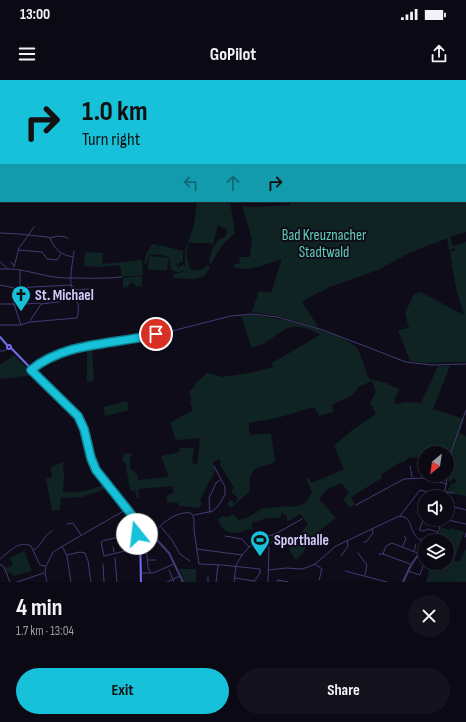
<!DOCTYPE html>
<meta charset="utf-8">
<style>
body{margin:0;font-family:"Sofia Sans Condensed",sans-serif;background:#14121d;color:#f1f3f6;height:100vh;display:flex;flex-direction:column;font-size:15px;white-space:nowrap}
*{box-sizing:border-box;margin:0}
p{font-size:13px;color:#9a9aa0}
.icon{flex:none;width:22px;height:22px;fill:none;stroke:currentColor;stroke-width:2;stroke-linecap:round;stroke-linejoin:round}
.map{position:relative;height:502px;overflow:hidden}
.drawer{display:flex;flex-direction:column;background:#0b0914;flex:1}
.drawer>*{flex:none}
.top-card{position:absolute;left:0px;top:0px;width:466px;height:122px;box-shadow:0 4px 16px #0002,0 0 0 1px #2b2a34;background:#17c1d9;color:#111;overflow:hidden}
.needle{width:26px;rotate:209deg}
.fabs{position:absolute;left:418px;top:366px;display:grid;gap:8px}
.fabs a{display:grid;place-items:center;width:36px;height:36px;border-radius:50%;background:#0b0914;box-shadow:0 4px 16px #0002,0 0 0 1px #2b2a34;font-size:20px}
.pin{position:absolute;display:grid;place-items:center;width:34px;height:34px;color:#fff;margin:-17px;border:2px solid #fff;border-radius:50%;box-shadow:0 1px 4px #0007}
.me{position:absolute;width:44px;margin:-22px;rotate:344deg;stroke-linejoin:round;filter:drop-shadow(0 0 3px #0008)}
.turn{display:flex;align-items:center;gap:14px;height:84px;padding:0 16px;font-size:18px}
.turn .icon{width:52px;height:52px;stroke-width:2.5}
.turn b{display:block;font-size:28px;line-height:34px}
.lanes{display:flex;align-items:center;height:38px;padding:0 16px;background:#0003;justify-content:center;gap:20px;direction:ltr}
.lanes .off{opacity:.35}
.round{display:grid;place-items:center;flex:none;width:42px;height:42px;border-radius:21px;background:#14121d}
.headline{display:flex;align-items:center;justify-content:space-between;height:68px;padding:0 16px}
h1{font-size:24px;font-weight:700;line-height:30px}
.primary-button{display:flex;gap:8px;margin-top:auto;padding:8px 16px}
.primary-button a{flex:1;height:46px;border-radius:24px;background:#17c1d9;color:#111;font-size:16px;font-weight:700;line-height:46px;text-align:center}
.primary-button a+a{background:#14121d;color:#f1f3f6}
.status{display:flex;justify-content:space-between;align-items:center;height:28px;padding:0 20px;background:#0b0914;direction:ltr}
.status svg{height:11px;fill:currentColor}
header{display:flex;justify-content:space-between;align-items:center;height:52px;padding:0 16px;background:#0b0914;font-size:18px;font-weight:700}
.map>svg:first-child{display:block}
</style>
<div class="status"><b>13:00</b><svg viewBox="0 0 49 12"><path d="M0 12V9h3v3zM5 12V6h3v6zM10 12V3h3v9zM15 12V0h3v12zM26 1h20v11H26zM47 4h2v5h-2z"/></svg></div>
<header><svg class="icon" aria-label="menu" viewBox="0 0 24 24"><path d="M4 6h16M4 12h16M4 18h16"/></svg>GoPilot<svg class="icon" aria-label="share" viewBox="0 0 24 24"><path d="M12 15V3M7 8l5-5 5 5M5 13v7h14v-7"/></svg></header>
<div class="map">
<svg width="466" height="502" viewBox="0 0 466 502">
<rect width="100%" height="100%" fill="#0f0c1a"/>
<path fill="#102323" d="M176 0H466V152L450 157 453 166 466 162V282L426 283 410 281 398 250 409 248 405 233 414 214 420 212 464 235 456 208 450 172 456 170 453 168 452 170H449L447 158 409 173 380 189 330 207 304 220 302 222 319 248 278 236 252 232 259 211 271 213 282 179C268 183 249 193 234 187V184H240L239 177H250L252 159 242 126 252 127 290 125 291 121H465V1Z
M197 121H230L235 153 223 164 211 184 209 182C211 172 214 159 225 157L227 152 226 149 218 145 213 164 211 165 210 163H188L194 144Z
M152 164 158 165 156 169H160L157 168 160 165 183 171V182H180L179 186 177 183 176 184 179 188 180 186H183V183L185 188V170L187 164H188L186 175 190 189C198 191 202 191 207 185L210 187C204 204 188 198 173 198L174 194 182 192 185 189 179 192 173 191 171 189 169 177 157 174 149 175 146 184 144 183 146 174Z
M85 172 102 173 103 174 102 187 84 186Z
M149 176 169 178 167 191 148 189Z
M142 180 143 195 122 197 120 185 102 187 103 184Z
M142 196V206L136 207 133 203 129 204 128 207 123 208V198Z
M255 235C277 238 342 252 356 267 361 273 365 291 369 299L387 303 389 305 399 309 396 317 394 318 396 324 406 322 421 323 438 286H450L433 329 464 339 459 353 466 356V416L446 412 451 405V403L454 404 456 401 454 398 450 402 448 400 449 393 447 392V373H425V384L421 383 420 377 409 378 404 382 399 383 381 395 382 398 351 417 355 424 350 428 343 419 349 413 341 403 326 410 319 419 336 438 313 456 315 460 313 463 307 462 304 472 296 480 293 475 291 474 289 467 308 444 300 434 287 442V436L282 433 280 438H267L251 443 253 449C247 449 242 452 236 453 228 454 220 448 218 440L222 436 228 437 234 434 238 440 247 438 261 429 287 426 295 427 306 423 312 412 306 398 307 397 312 403 344 389 334 366 351 351 376 334 370 323 376 312 372 301 358 307 353 315 332 325 333 332 319 336 314 327 277 338 249 343V351L251 355 271 353 275 382 255 389 250 395C250 401 249 406 250 411L231 428 227 424 230 420 235 423 238 418 231 412 234 408 220 385 221 381 218 379 213 383 215 391 200 420 202 423 199 428 179 426 178 423 167 422V415L174 413 172 406 138 409 139 418 137 419 135 410 131 411 129 406 126 384 123 382V374L132 373 130 377V388L138 396V399L139 400 169 397 161 376 180 372 179 368H194L192 383 197 384 200 358 176 360 170 343 193 330 190 322 192 320 189 312 195 306 194 305 207 293 222 297 250 293 273 287 272 283 320 255C315 251 311 250 305 248 286 243 281 253 266 262 262 265 256 266 252 268L241 236Z
M92 268 94 301 87 302V269Z
M14 275 26 287 28 292 32 295 0 299V285Z
M127 321 129 330 105 336 103 327Z
M63 382 64 398 63 412C79 413 88 411 103 405L107 408 83 417 61 418 60 430 52 431 46 399 52 397 51 387Z
M441 447 450 450 451 448 464 452 454 480 459 482 466 469V502H426L431 483H447V461H437Z
M24 471 32 491 13 496 12 493H8L5 488 13 485 10 478Z
M179 489H196V502H185Z"/>
<g fill="none" stroke-linecap="round" stroke-linejoin="round">
<path stroke="#403c74" stroke-width="1" d="M0 153 19 154 47 157 50 158C55 170 61 175 73 177
M50 158 58 156 66 157 68 159
M18 170 42 172 47 179 57 180 61 174
M0 182 7 188
M11 182 14 186
M14 187 19 168 34 147
M0 189C25 187 46 199 70 198 87 198 104 199 122 197
M0 205 14 208 71 205 77 210 89 209
M20 208V190
M14 209V224L21 245
M0 224H14
M15 225 38 223 41 224
M30 241 41 224 74 220
M0 245H20L30 242 77 238C82 221 73 218 71 204 70 193 73 181 74 171
M0 271H4L8 268
M32 290 52 277 69 270 144 258 231 236 253 234 277 237 323 250 406 282 432 285 466 284
M410 386 412 397
M445 412 454 413
M444 417 451 372 466 330
M356 425 404 399 423 398 447 404
M451 426 452 419
M466 430 451 426 448 440 466 444
M210 433 209 418 216 403 220 400
M194 435 213 431 218 426 225 415V407L214 386
M400 436 420 410 444 416
M425 436 419 450 424 451 428 449 438 452
M441 441 448 440
M67 444 73 443 81 455
M161 447 172 460 180 474 190 481
M151 454C162 444 175 431 191 433L193 436 194 440V450L199 484 222 485 260 489V493L254 502
M225 456 242 459 249 467
M465 457 466 453
M120 458 121 465
M146 460V465
M364 462H366L373 453 372 449
M271 463 274 460 273 455
M134 465 127 455 102 461 101 462 104 476 129 470 130 466 138 464H139
M62 466 67 476 71 502
M140 466H146L148 487 150 492
M403 466 406 458 404 456
M113 467 114 472
M197 469 242 475
M34 470C42 465 43 456 52 451
M414 471 416 464
M358 473 367 485 365 495
M379 474H383L410 484
M383 474 386 466 392 463 425 476
M67 475 80 472 85 473 88 481 91 502
M341 476 348 466 347 461
M115 478 117 502
M0 479C9 472 19 460 31 466L40 485 45 486
M148 480H156
M0 484 4 487 10 502
M103 484 104 502
M315 484 322 489 319 500
M169 490 174 502
M268 490 286 488 302 489 308 487 315 484 336 466 397 437C400 436 403 436 406 438 411 442 411 450 415 455 420 463 432 461 437 454 440 450 440 444 441 439
M345 491 387 502
M408 491 420 495 425 480
M141 493H153L174 484
M235 498 254 501
M17 502 44 493
M47 502 45 493 46 486 53 472 73 460 127 429
M167 502 180 496
M208 502V497
M216 502 218 485
M234 502 236 485 242 475 249 467 261 459 277 453 302 439
M268 502 269 467
M277 502 278 500 288 502"/>
<path stroke="#403c74" stroke-width="2" d="M134 440 138 441 142 444 169 473 183 502
M426 461V460
M403 502 411 485 425 465"/>
<path stroke="#726cef" stroke-width="2" d="M0 257 7 265
M7 267a2 2 0 1 1 4 0a2 2 0 1 1-4 0Z
M11 268 76 335 84 349 91 378 95 389 129 431C143 450 140 480 141 502"/>
</g>
<g fill="none" stroke-linecap="round" stroke-linejoin="round">
<defs>
<path id="route" d="M137 454 134 440 131 434 96 390 91 378 84 349 78 336 31 290C66 261 115 265 156 254"/>
</defs>
<use href="#route" stroke="#0f7d8d" stroke-width="10"/>
<use href="#route" stroke="#17c1d9" stroke-width="7"/>
</g>
<defs>
<symbol id="church-pin" viewBox="-11 -11 22 30"><path d="M0 17L-7.5 6A9.5 9.5 0 1 1 7.5 6Z" fill="#17c1d9" stroke="#0f0c1a"/><path d="M-1.2-6h2.4v3.5h3.3v2.4h-3.3V6h-2.4V-.1h-3.3v-2.4h3.3Z" fill="#111"/></symbol>
<symbol id="stadium-pin" viewBox="-11 -11 22 30"><path d="M0 17L-7.5 6A9.5 9.5 0 1 1 7.5 6Z" fill="#17c1d9" stroke="#0f0c1a"/><path d="M0-5a6.5 5 0 1 0 0 10a6.5 5 0 1 0 0-10ZM-3.5-1.8h7v3.6h-7Z" fill="#111"/></symbol>
</defs>
<g fill-rule="evenodd">
<use href="#church-pin" x="10" y="204" width="22" height="30"/>
<use href="#stadium-pin" x="249" y="449" width="22" height="30"/>
</g>
<g text-anchor="middle" stroke-width="4" stroke-linejoin="round" paint-order="stroke">
<g font-size="15" fill="#60d0b7" stroke="#0f0c1a">
<text x="324" y="160">Bad Kreuznacher<tspan x="324" dy="17">Stadtwald</tspan></text>
</g>
<g font-size="15" font-weight="bold" fill="#d1cbf9" stroke="#0f0c1a" text-anchor="start">
<text x="35" y="220">St. Michael</text>
<text x="274" y="465">Sporthalle</text>
</g>
</g>
</svg>
<div class="fabs">
<a><svg class="needle" viewBox="-14 -14 28 28"><path d="M0-13l5 13h-10z" fill="#e53935"/><path d="M0 13l5-13h-10z" fill="#9a9aa0"/></svg></a>
<a><svg class="icon" aria-label="sound" viewBox="0 0 24 24"><path d="M4 9h4l5-4v14l-5-4H4zM17 9q2 3 0 6"/></svg></a>
<a><svg class="icon" aria-label="layers" viewBox="0 0 24 24"><path d="M12 4l9 5-9 5-9-5zM3 14l9 5 9-5"/></svg></a>
</div>
<div class="pin" style="left:156px;top:254px;background:#d93025"><svg class="icon" aria-label="arrive" viewBox="0 0 24 24"><path d="M6 21V4h12l-3 4 3 4H6"/></svg></div>
<svg class="me" style="left:137px;top:454px" viewBox="-20 -20 40 40"><circle r="19" fill="#fff"/><path d="M0-13L10 11 0 6-10 11z" fill="#17c1d9"/></svg>
<div class="top-card">
<div class="turn"><svg class="icon" aria-label="right" viewBox="0 0 24 24"><path d="M7 20v-9h11M14 6l5 5-5 5"/></svg><div><b>1.0 km</b>Turn right</div></div>
<div class="lanes"><svg class="icon off" aria-label="left" viewBox="0 0 24 24"><path d="M17 20v-9H6M10 6l-5 5 5 5"/></svg><svg class="icon off" aria-label="ahead" viewBox="0 0 24 24"><path d="M12 20V5M6 11l6-6 6 6"/></svg><svg class="icon" aria-label="right" viewBox="0 0 24 24"><path d="M7 20v-9h11M14 6l5 5-5 5"/></svg></div>
</div>
</div>
<section class="drawer">
<div class="headline"><div><h1>4 min</h1><p>1.7 km · 13:04</p></div><a class="round"><svg class="icon" aria-label="close" viewBox="0 0 24 24"><path d="M6 6l12 12M18 6L6 18"/></svg></a></div>
<div class="primary-button"><a>Exit</a><a>Share</a></div>
</section>
